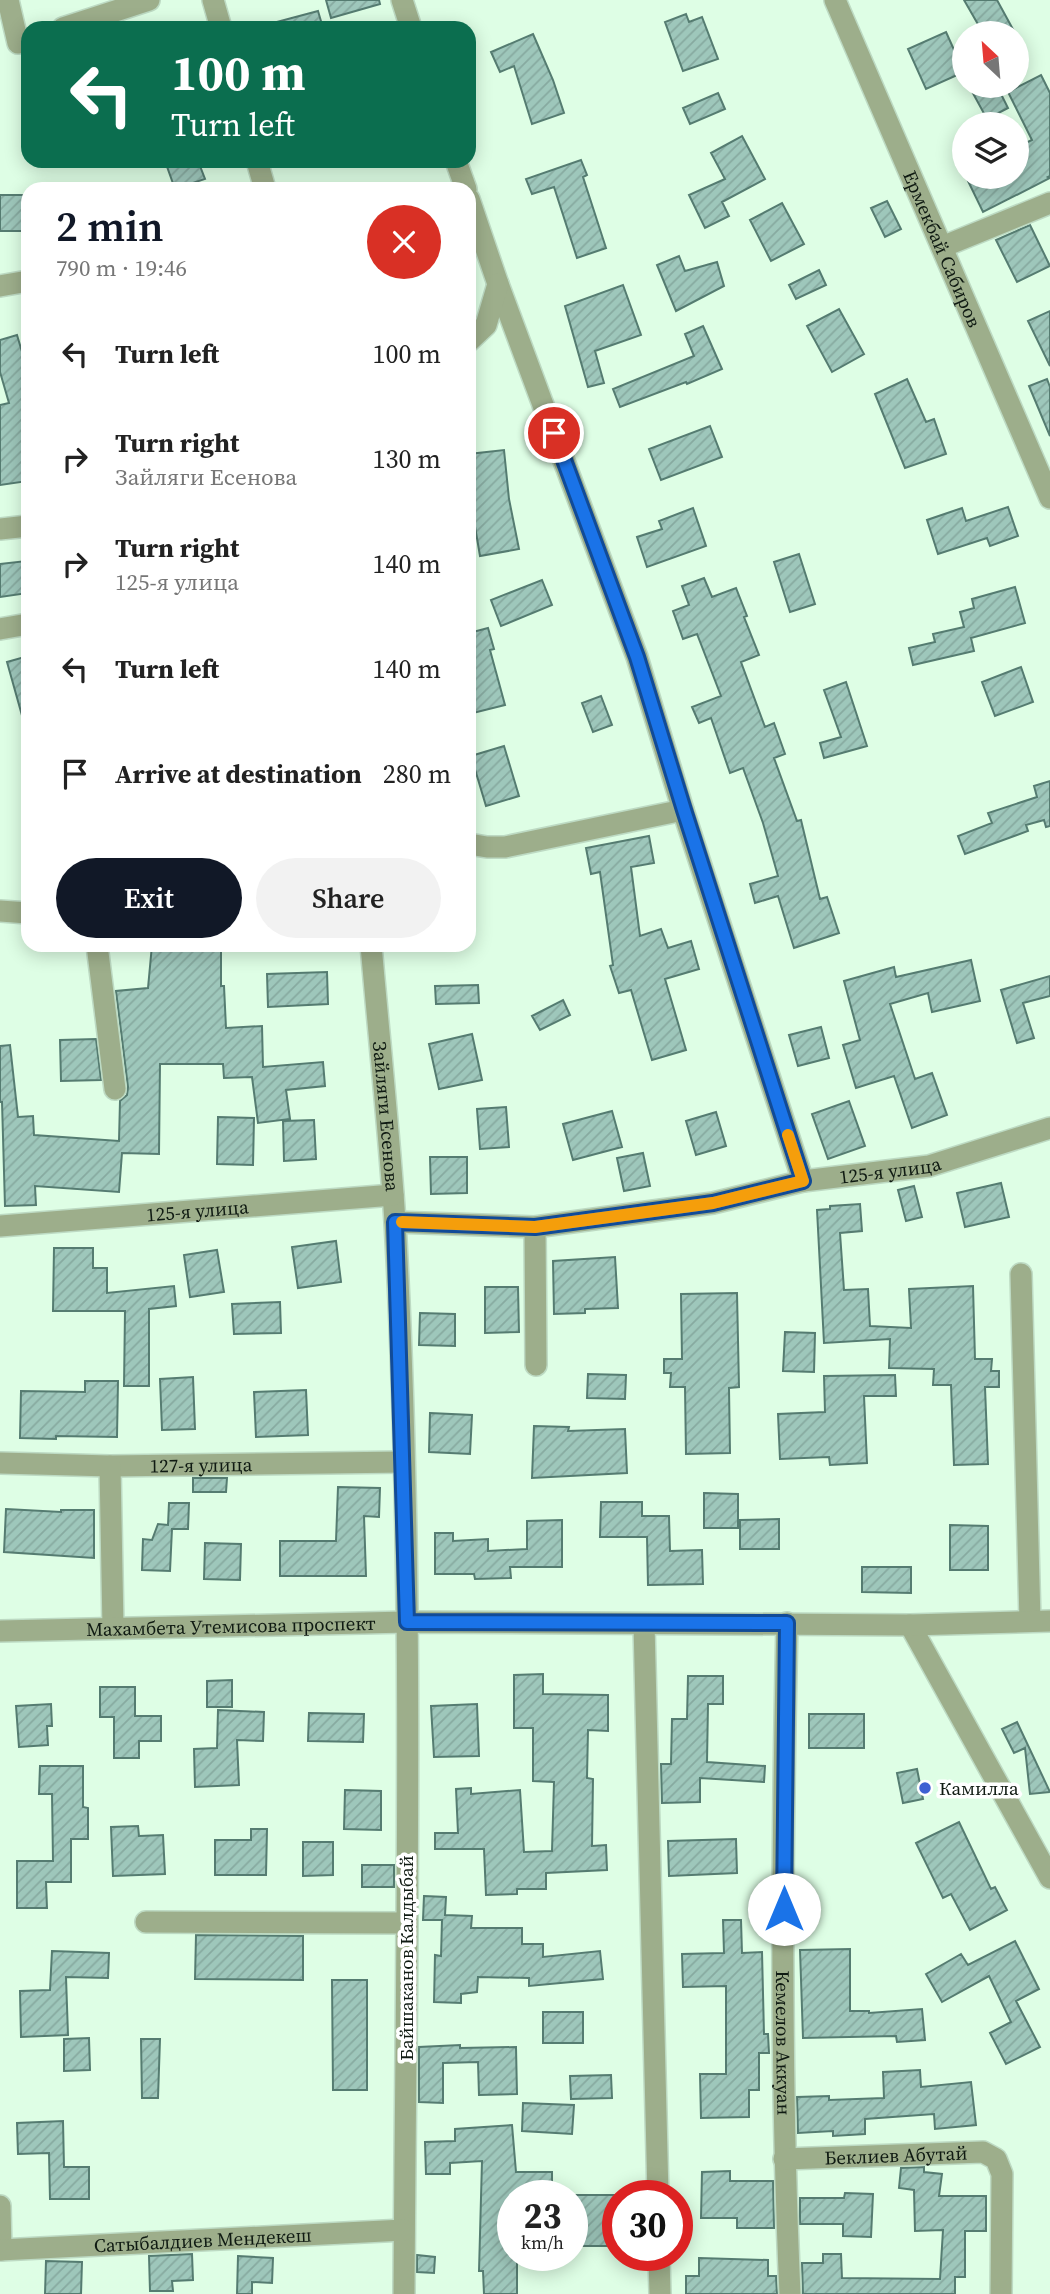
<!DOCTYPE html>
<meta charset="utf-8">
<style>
body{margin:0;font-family:"Source Serif 4",serif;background:#f2f2f2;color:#222;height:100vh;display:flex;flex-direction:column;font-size:26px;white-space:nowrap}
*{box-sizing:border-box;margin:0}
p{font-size:23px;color:#767676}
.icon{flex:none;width:38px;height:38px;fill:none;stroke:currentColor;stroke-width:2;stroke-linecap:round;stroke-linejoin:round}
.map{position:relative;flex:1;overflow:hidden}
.side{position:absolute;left:21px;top:182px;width:455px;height:770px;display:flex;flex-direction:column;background:#fff;border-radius:21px;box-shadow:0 4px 18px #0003}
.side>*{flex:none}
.top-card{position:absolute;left:21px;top:21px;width:455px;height:147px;border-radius:21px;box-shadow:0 4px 18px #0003;background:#0b6e4f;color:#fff;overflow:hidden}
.needle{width:46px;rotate:334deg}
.controls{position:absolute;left:952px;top:21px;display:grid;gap:14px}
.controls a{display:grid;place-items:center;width:77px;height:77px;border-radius:50%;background:#fff;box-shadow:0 4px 18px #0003;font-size:35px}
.speed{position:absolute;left:497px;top:2180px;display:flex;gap:14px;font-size:35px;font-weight:700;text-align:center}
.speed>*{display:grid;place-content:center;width:91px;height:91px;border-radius:50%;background:#fff;box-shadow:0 4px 18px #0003;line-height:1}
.speed small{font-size:18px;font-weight:400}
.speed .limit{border:10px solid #d22;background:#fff;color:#111}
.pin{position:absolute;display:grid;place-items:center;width:60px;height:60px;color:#fff;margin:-30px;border:4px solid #fff;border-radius:50%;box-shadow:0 2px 7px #0007}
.me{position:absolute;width:77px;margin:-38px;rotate:0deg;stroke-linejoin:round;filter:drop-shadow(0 0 5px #0008)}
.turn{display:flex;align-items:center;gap:24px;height:147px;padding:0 35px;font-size:32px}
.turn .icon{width:91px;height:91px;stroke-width:2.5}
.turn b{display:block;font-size:49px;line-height:60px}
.round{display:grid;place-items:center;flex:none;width:74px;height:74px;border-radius:37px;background:#f2f2f2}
.overview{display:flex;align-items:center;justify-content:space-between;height:119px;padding:0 35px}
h1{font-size:42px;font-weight:600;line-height:52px;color:#111827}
.cta{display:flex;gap:14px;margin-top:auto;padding:14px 35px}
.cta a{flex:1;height:80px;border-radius:42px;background:#111827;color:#fff;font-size:28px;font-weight:600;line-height:80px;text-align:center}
.cta a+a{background:#f2f2f2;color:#222}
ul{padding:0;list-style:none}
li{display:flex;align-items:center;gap:21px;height:105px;padding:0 35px}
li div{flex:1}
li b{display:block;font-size:26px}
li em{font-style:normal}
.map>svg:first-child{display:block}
</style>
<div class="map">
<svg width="1050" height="2294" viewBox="0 0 1050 2294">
<defs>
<pattern id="building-hatch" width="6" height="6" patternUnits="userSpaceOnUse" patternTransform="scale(1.75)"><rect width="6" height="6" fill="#9ec7bb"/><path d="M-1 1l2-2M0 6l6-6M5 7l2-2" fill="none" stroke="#87aaa0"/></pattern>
</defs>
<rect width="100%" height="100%" fill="#defee5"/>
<path fill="url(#building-hatch)" stroke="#557c71" stroke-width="2" d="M326 0H379L380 4 331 18Z
M964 0H997L1015 33H983Z
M318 11 323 28H274L273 23Z
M686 14 689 22 702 17 718 59 683 71 665 22Z
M946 32 964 72 926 89 908 49Z
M533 34 553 80 564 113 532 124 514 66 500 72 491 52Z
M1041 75 1050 93V176L1048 177 1050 178 983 212 968 181 977 177H1017V147L1032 140 1008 92Z
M969 86H997L1008 108 987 119Z
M718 93 725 109 690 124 683 108Z
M742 136 765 179 722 202 729 216 705 228 689 195 725 179 711 153Z
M581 160 587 175 583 177 606 248 577 258 554 187 532 194 526 179Z
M165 161H198L205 179 175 189Z
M0 195H25L24 231H0Z
M887 201 901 229 885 237 871 208Z
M782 203 804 244 771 261 750 220Z
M1030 225 1050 266 1017 282 996 240Z
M679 256 685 271 717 262 724 286 676 311 657 265Z
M819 270 826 285 796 299 789 285Z
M623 285 641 335 595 351 604 383 588 387 565 306Z
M839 309 864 354 832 372 807 326Z
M1050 311V366L1028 321Z
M703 326 722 369 687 384 686 382 620 407 613 389 694 356 685 334Z
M17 335 28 372V481L0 485V405L9 403 0 372V340Z
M907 379 926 422 934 419 946 454 905 468 875 394Z
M1047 379 1050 387V436L1029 386Z
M710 426 722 457 661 480 649 449Z
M504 450 509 499 519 549 480 556 469 491V454Z
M1008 507 1018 536 990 546 987 538 938 554 927 520 962 508 966 521Z
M693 508 706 546 647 567 637 537 662 529 659 521Z
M799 554 815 604 790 612 774 562Z
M26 561 28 593 0 597V564Z
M704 578 712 597 736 588 747 616 744 617 759 655 741 662 765 727 774 723 785 754 774 758 797 821 801 820 820 899 827 897 839 933 794 948 778 896 755 903 750 884 778 876 763 823 743 768 730 773 711 718 699 723 692 707 721 696 697 634 683 639 673 611 689 605 682 586Z
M542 580 552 605 501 626 491 600Z
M1015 587 1025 623 971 638 974 651 913 665 909 648 935 642 933 634 964 627 960 612 974 608 972 599Z
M488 628 494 649 490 650 505 705 469 714V633Z
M28 656V718L23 719 7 662Z
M1021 667 1033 702 995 716 982 682Z
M846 682 867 746 824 758 820 743 841 737 824 690Z
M601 696 612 725 593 732 582 703Z
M504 746 519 796 486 806 471 756Z
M1050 781V826L1046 827 1044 820 1026 825 1028 831 965 854 958 836 992 823 988 813 1037 797 1034 786Z
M649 836 654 863 631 867 640 936 661 929 668 948 691 941 699 969 665 979 686 1050 652 1060 631 990 619 993 610 966 613 965 600 872 591 874 586 848Z
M152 945H221V986H224L226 1028 262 1026 263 1067 323 1062 325 1086 286 1090 290 1119 258 1123 252 1077 224 1078 223 1064H160L159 1154 122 1153 119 1192 35 1186 36 1205 5 1206 2 1102H0V1046L10 1045 18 1117 33 1116 34 1135 119 1141 120 1101 127 1095 128 1087 116 991 148 988Z
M971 960 980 1001 932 1012 928 993 890 1004 915 1079 932 1073 947 1115 912 1128 894 1076 856 1088 843 1045 860 1040 844 981 894 967 896 977Z
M327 972 328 1004 268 1007 267 974Z
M1050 976V996L1023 1003 1034 1038 1017 1043 1001 990Z
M478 985 479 1003 436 1004 435 986Z
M563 1000 570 1015 540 1030 532 1016Z
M821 1027 829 1058 798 1066 789 1035Z
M472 1034 482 1080 439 1089 429 1044Z
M96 1039 101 1080 61 1081 60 1040Z
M849 1101 865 1146 828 1159 812 1114Z
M506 1107 509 1147 480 1149 477 1109Z
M612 1111 622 1147 573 1160 563 1124Z
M716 1112 726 1146 696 1155 686 1121Z
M218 1117 254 1118 253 1165 217 1164Z
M314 1120 316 1159 284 1161 283 1121Z
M643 1153 650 1186 624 1191 617 1158Z
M430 1157H467V1193L431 1194Z
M1001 1183 1009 1217 965 1227 957 1193Z
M914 1186 922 1217 906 1221 898 1190Z
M860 1204 862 1231 840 1233 844 1290 868 1289 870 1326 911 1328 909 1289 973 1286 975 1359H992L991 1371H999V1387H985L988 1464 954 1465 951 1385H933L934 1369 889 1368 890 1339 824 1343 817 1210 830 1209V1206Z
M336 1241 341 1282 298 1288 292 1247Z
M54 1248H93V1268H107V1293L174 1286 176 1306 149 1309V1386H124L125 1311H53Z
M217 1250 224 1292 190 1297 184 1255Z
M615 1257 618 1308 585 1309V1313L554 1314 553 1261Z
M485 1287H518L519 1332 485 1333Z
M737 1293 739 1387 729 1388 730 1453 686 1454 685 1387H670L671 1373H664V1359H682L681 1294Z
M280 1302 281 1333 234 1334 232 1304Z
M420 1313 455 1314V1346L419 1345Z
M785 1332 815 1333 814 1372 783 1371Z
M588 1374 626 1375 625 1399 587 1398Z
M895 1375 896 1396H864L867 1463 830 1465 829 1457 780 1459 778 1414 825 1412 824 1376Z
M193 1377 195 1429 162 1430 160 1379Z
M85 1381H118L117 1437 56 1436V1439L20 1438 21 1391 85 1392Z
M306 1390 308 1435 256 1437 254 1392Z
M430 1413 472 1415 470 1454 429 1452Z
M534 1426 569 1427 568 1431 625 1429 627 1473 532 1478Z
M193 1478H227L226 1492H193Z
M338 1487 380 1488 379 1517 364 1516 366 1576H280V1541H336Z
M704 1493 738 1494V1528H704Z
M601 1502H642V1516H669L670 1551 702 1550 703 1584 648 1585 647 1537H600Z
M169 1503H189L188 1529H172L170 1571 142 1570 143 1539 152 1540 158 1524 168 1525Z
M6 1509 61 1512V1510H94V1558L4 1552Z
M779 1519V1549H740V1520Z
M562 1520V1567H510L511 1578 475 1579 474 1574H435V1533H453V1541L488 1539V1551L527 1549V1521Z
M950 1525 988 1526V1570H950Z
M205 1543 241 1544 240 1580 204 1579Z
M862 1567H911V1593L862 1592Z
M543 1674V1694L608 1695V1731L588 1730 587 1778 593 1779 592 1846 606 1845 607 1870 546 1873V1889H517V1894L486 1895 484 1849H435V1833H458L456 1789 471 1788V1794L520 1790 524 1852 552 1851 554 1782 533 1781V1728H514V1675Z
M688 1676H723V1704H708L707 1762 765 1766 764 1782 700 1778V1802L662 1803 661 1764H671L672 1719H687Z
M232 1680V1707H207V1681Z
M100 1687H135V1716H161V1741H139V1758H114V1717H100Z
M51 1704 52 1726H47L48 1745 19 1747 16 1706Z
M477 1704 479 1756 434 1757 431 1706Z
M218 1710 264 1712 263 1741 237 1740 239 1785 195 1787 194 1749 217 1748Z
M309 1713 364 1714 363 1742 308 1741Z
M809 1714H864V1748H809Z
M1017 1722 1050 1792 1030 1794 1025 1748 1014 1753 1002 1729Z
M40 1766H83V1807L88 1808V1839H71V1882H46L47 1908H17V1861H53L52 1794H39Z
M917 1769 923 1799 903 1803 897 1773Z
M345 1790 381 1791V1830L344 1829Z
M959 1822 991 1889 995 1887 1007 1910 970 1930 951 1894 943 1898 916 1843Z
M138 1826 139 1836 163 1835 165 1874 113 1876 111 1827Z
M251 1829H267L266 1875H215V1840H251Z
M736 1839 737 1873 669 1876 668 1841Z
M303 1842H333V1875L303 1876Z
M362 1865H394V1887H362Z
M424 1896 446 1897 445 1915 472 1916 471 1928H522V1944H543V1957L600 1951 603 1979 529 1986V1978L478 1977 477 1992 461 1994V2003L434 2002 435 1955 441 1956 442 1920H423Z
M723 1920H741L742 1953 762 1952 764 2034H768L769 2053H759V2090H749V2117L701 2118 700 2074H726V1986L683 1987 682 1954 724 1953Z
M196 1935 303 1936V1980L195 1979Z
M1015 1941 1039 1989 1016 2001 1040 2047 1006 2064 990 2033 1011 2022 989 1976 942 2002 926 1974 961 1954 968 1965Z
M850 1949V2011H869V2013L922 2009 925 2040 897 2042 896 2036 803 2038 800 1950Z
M52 1951 109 1953 108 1978 66 1977 68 2035 21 2037 20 1991 50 1990Z
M332 1980H367V2090H333Z
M543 2012H583V2043H543Z
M89 2038 90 2070 64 2071V2039Z
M141 2039H160L158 2098H142Z
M460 2045V2048L516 2047 517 2094 479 2095 478 2062 443 2063V2103L419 2102V2047Z
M920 2070 921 2087 971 2082 976 2125 935 2129 934 2114 865 2119V2134L833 2136V2131L798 2133 797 2097 829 2096V2100L884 2098 883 2072Z
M611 2075 612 2098 571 2099 570 2076Z
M523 2103 574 2105 572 2134 522 2131Z
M63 2121 64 2167H89V2199H50L49 2153 18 2154 17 2123Z
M512 2125 516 2172H552V2196H513V2256H517V2294H484L483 2271H479L482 2161 450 2163V2174H426L425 2142 455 2141V2129Z
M924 2167V2172L942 2174 939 2196H986V2231H965V2277H955V2294H803L802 2263H823V2254H841L842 2278 940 2279 943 2230 915 2231 914 2190 899 2188 901 2168Z
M730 2171V2181H773L774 2228H737V2218H701L702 2172Z
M845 2193 873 2194 871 2237 843 2236V2224H800V2198H844Z
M576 2195H618V2246H576Z
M192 2254 193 2280 172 2281 173 2291H150L149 2256Z
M417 2255 435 2257 434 2273 417 2272Z
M238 2256 273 2258 272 2283 252 2282V2294H237Z
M699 2258 768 2260V2276H776L777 2294H686V2276H699Z
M46 2261 82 2262 81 2294H45Z"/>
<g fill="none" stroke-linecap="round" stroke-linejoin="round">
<defs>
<g id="minor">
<path d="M8 0 18 43"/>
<path d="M213 0 221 28"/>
<path d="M402 0 411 28"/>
<path id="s1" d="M835 0 1050 498"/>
<path d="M63 28 149 0"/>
<path d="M257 161 265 189"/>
<path d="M456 161 466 189"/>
<path d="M469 199 498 284 637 657 683 810 803 1181"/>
<path d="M942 247 1050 203"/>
<path d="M0 286 28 281"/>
<path d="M469 341 486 325 498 284"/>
<path d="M0 529 28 526"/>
<path d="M0 629 28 624"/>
<path d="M469 844 487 847H505L683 810"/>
<path d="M0 911 28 913"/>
<path d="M97 945 115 1089"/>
<path id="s2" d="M371 945C379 1037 389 1130 395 1222 415 1579 406 1937 404 2294"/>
<path id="s3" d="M395 1222 535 1227 713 1203 803 1181 929 1166 1050 1128"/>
<path id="s4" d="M0 1226 393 1195"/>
<path d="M535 1227 536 1365"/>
<path d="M1021 1274 1030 1621"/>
<path id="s5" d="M0 1463 110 1466 403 1462"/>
<path d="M110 1466 113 1628"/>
<path id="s6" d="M787 1623C782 1847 780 2071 790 2294"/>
<path d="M644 1624 658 2196"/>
<path d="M910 1625 1050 1878"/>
<path id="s7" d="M0 1631 407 1622 910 1625 1050 1621"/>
<path d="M146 1922 406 1923"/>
<path id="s8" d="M784 2159 983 2152 996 2159 1002 2174 1001 2294"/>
<path d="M0 2206 1 2250"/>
<path id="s9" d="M0 2250 404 2230"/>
<path d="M659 2256 660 2294"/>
</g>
</defs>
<use href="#minor" stroke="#bddac3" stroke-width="24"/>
<use href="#minor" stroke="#9dae8b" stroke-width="21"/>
</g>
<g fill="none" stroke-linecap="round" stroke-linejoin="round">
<defs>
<path id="route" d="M554 433 637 657 684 810 803 1181 713 1203 535 1227 395 1222 407 1622 787 1623 784 1909"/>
</defs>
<use href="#route" stroke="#114b97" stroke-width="18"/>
<use href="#route" stroke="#1a73e8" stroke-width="12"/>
<path stroke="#f59e0b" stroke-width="12" d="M402 1222 535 1227 713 1203 803 1181 788 1135"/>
</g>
<circle fill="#3e60d2" stroke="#fff" stroke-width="2.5" cx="925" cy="1788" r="7"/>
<g text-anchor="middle" stroke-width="7" stroke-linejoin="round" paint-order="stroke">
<g font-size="19" fill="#0f1a12" stroke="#fff">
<text dy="7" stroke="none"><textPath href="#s1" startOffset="271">Ермекбай Сабиров</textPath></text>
<text dy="7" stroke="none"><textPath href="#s2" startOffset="172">Зайляги Есенова</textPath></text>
<text dy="7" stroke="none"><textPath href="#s3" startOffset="500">125-я улица</textPath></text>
<text dy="7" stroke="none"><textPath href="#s4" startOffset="198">125-я улица</textPath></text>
<text dy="7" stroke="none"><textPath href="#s5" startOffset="201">127-я улица</textPath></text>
<text dy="7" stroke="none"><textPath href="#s7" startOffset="231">Махамбета Утемисова проспект</textPath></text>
<text transform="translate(406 1958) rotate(-90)" y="7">Байшаканов Калдыбай</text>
<text dy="7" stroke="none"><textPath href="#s6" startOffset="420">Кемелов Аккуан</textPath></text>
<text dy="7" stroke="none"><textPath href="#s8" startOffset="112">Беклиев Абутай</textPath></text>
<text dy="7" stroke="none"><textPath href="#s9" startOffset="203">Сатыбалдиев Мендекеш</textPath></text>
</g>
<g font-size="19" fill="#0f1a12" stroke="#fff" text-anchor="start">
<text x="939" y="1795">Камилла</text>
</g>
</g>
</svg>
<div class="controls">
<a><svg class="needle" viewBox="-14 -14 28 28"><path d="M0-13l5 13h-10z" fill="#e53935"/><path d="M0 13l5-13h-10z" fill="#767676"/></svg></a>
<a><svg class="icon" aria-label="layers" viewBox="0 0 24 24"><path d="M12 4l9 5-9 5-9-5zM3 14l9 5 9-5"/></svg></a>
</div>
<div class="speed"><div>23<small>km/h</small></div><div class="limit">30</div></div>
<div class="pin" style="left:554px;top:433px;background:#d93025"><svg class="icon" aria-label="arrive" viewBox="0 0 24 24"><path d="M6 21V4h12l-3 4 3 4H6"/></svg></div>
<svg class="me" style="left:784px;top:1909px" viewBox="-20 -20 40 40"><circle r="19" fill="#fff"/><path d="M0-13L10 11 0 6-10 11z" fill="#1a73e8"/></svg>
<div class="top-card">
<div class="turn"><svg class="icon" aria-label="left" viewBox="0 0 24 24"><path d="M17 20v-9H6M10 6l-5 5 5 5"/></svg><div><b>100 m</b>Turn left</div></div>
</div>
<section class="side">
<div class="overview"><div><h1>2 min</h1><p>790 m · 19:46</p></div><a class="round" style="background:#d93025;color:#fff"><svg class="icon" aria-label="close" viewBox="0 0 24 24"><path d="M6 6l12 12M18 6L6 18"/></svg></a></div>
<ul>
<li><svg class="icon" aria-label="left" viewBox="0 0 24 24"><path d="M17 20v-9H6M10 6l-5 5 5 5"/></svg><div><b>Turn left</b></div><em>100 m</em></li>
<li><svg class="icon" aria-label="right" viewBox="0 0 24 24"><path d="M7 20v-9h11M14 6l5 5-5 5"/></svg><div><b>Turn right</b><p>Зайляги Есенова</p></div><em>130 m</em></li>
<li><svg class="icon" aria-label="right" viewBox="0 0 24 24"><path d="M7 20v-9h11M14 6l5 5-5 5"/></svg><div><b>Turn right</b><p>125-я улица</p></div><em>140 m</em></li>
<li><svg class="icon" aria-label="left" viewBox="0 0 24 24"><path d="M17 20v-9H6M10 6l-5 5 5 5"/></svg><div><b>Turn left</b></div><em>140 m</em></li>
<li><svg class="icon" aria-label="arrive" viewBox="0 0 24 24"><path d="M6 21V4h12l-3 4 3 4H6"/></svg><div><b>Arrive at destination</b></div><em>280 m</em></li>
</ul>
<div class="cta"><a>Exit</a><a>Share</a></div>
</section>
</div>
